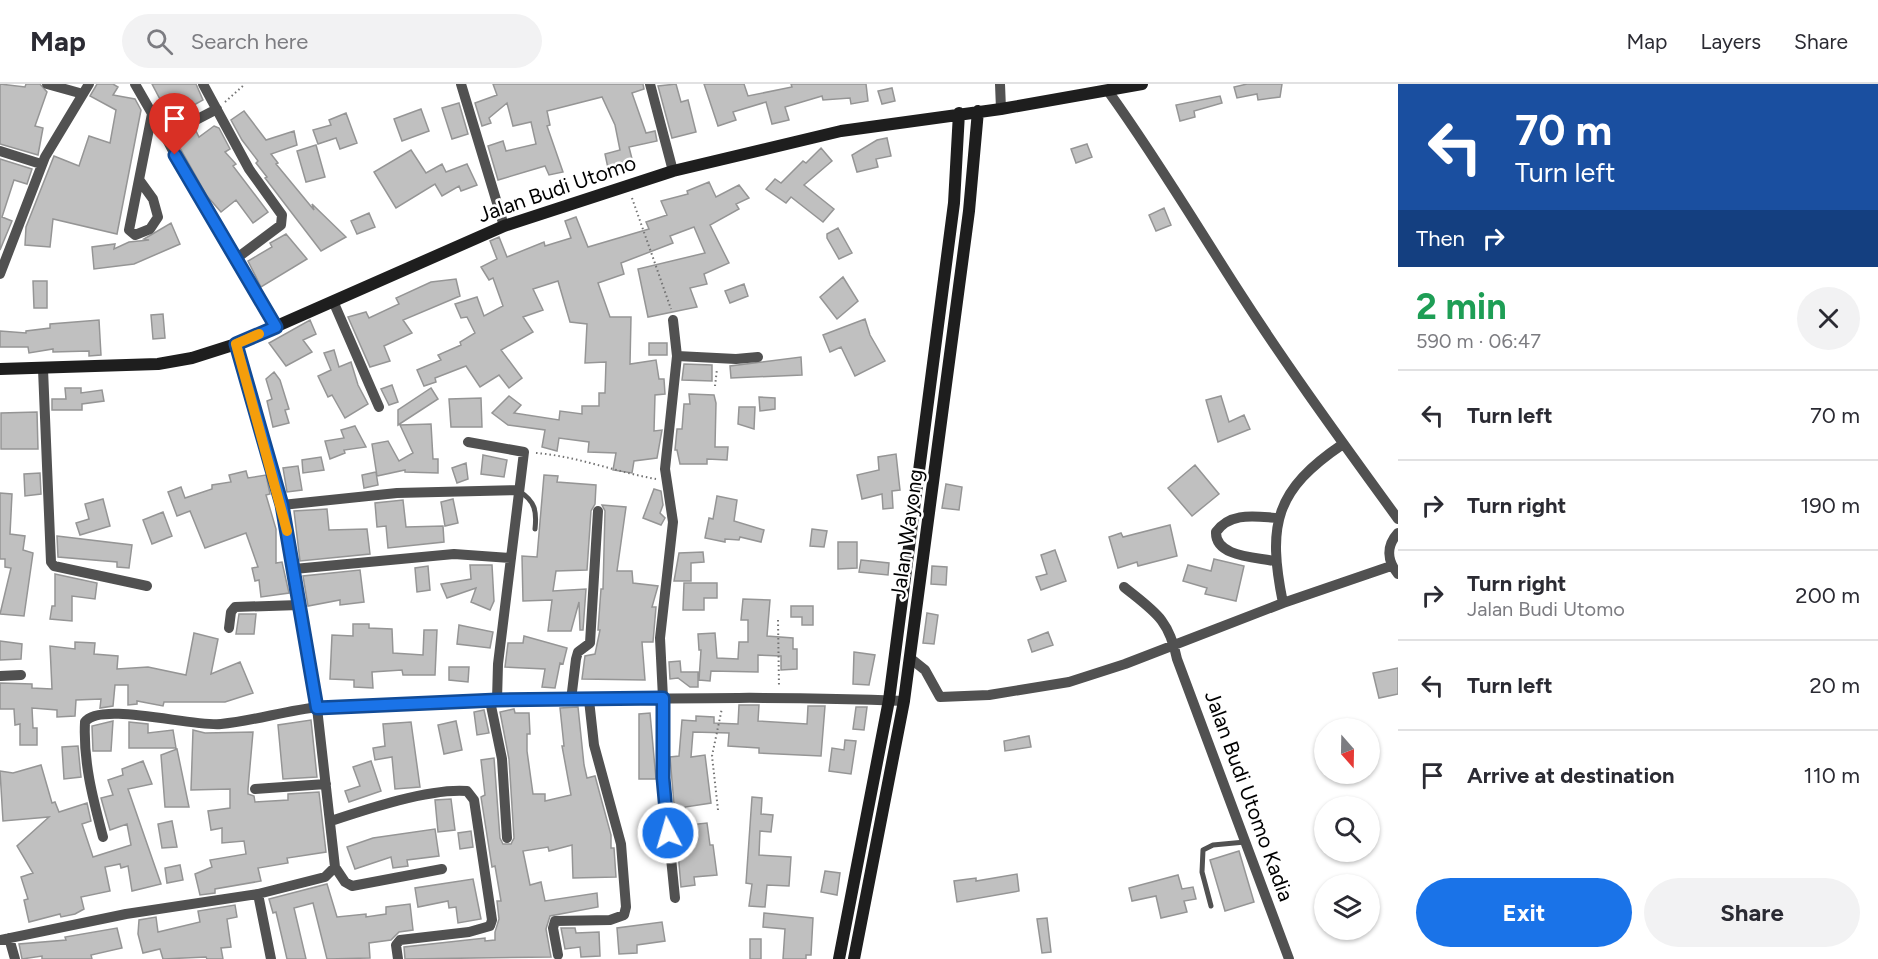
<!DOCTYPE html>
<meta charset="utf-8">
<style>
body{margin:0;font-family:Figtree,sans-serif;background:#f2f2f3;color:#2b2b33;height:100vh;display:flex;flex-direction:column;font-size:22px;white-space:nowrap}
*{box-sizing:border-box;margin:0}
p{font-size:20px;color:#7c7c81}
.icon{flex:none;width:33px;height:33px;fill:none;stroke:currentColor;stroke-width:2;stroke-linecap:round;stroke-linejoin:round}
.map{position:relative;flex:1;overflow:hidden}
.side{display:flex;flex-direction:column;background:#fff;width:480px}
.side>*{flex:none}
.top-card{background:#1a4fa0;color:#fff;overflow:hidden}
.needle{width:39px;rotate:160deg}
.tools{position:absolute;left:1314px;top:634px;display:grid;gap:12px}
.tools a{display:grid;place-items:center;width:66px;height:66px;border-radius:50%;background:#fff;box-shadow:0 2px 4px #0004;font-size:30px}
.pin{position:absolute;display:grid;place-items:center;width:51px;height:51px;color:#fff;margin:-62px -26px;border-radius:50% 50% 50% 0;rotate:-45deg;box-shadow:0 0 6px #0007}
.pin .icon{rotate:45deg}
.me{position:absolute;width:66px;margin:-33px;rotate:354deg;stroke-linejoin:round;filter:drop-shadow(0 0 4px #0008)}
.turn{display:flex;align-items:center;gap:21px;height:126px;padding:0 18px;font-size:27px}
.turn .icon{width:78px;height:78px;stroke-width:2.5}
.turn b{display:block;font-size:42px;line-height:51px}
.then{display:flex;align-items:center;height:57px;padding:0 18px;background:#0003;gap:12px;font-size:22px}
.round{display:grid;place-items:center;flex:none;width:63px;height:63px;border-radius:32px;background:#f2f2f3}
.overview{display:flex;align-items:center;justify-content:space-between;height:102px;padding:0 18px}
h1{font-size:36px;font-weight:700;line-height:45px;color:#1e9e55}
.cta{display:flex;gap:12px;margin-top:auto;padding:12px 18px}
.cta a{flex:1;height:69px;border-radius:36px;background:#1a73e8;color:#fff;font-size:24px;font-weight:700;line-height:69px;text-align:center}
.cta a+a{background:#f2f2f3;color:#2b2b33}
ul{padding:0;list-style:none}
li{display:flex;align-items:center;gap:18px;height:90px;padding:0 18px;border-top:2px solid #e1e1e2}
li div{flex:1}
li b{display:block;font-size:22px}
li em{font-style:normal}
header{display:flex;align-items:center;gap:36px;box-sizing:border-box;height:84px;padding:0 30px;background:#fff;border-bottom:2px solid #e1e1e2}
header strong{font-size:28px}
nav{display:flex;gap:33px;margin-inline-start:auto;font-size:21px}
.search{width:420px;height:54px;background:#f2f2f3;display:flex;align-items:center;gap:15px;box-sizing:border-box;padding:0 21px;border-radius:33px;color:#7c7c81;font-size:22px}
main{display:flex;flex:1;min-height:0}
.map>svg:first-child{display:block}
</style>
<header>
<strong>Map</strong>
<div class="search"><svg class="icon" aria-label="search" viewBox="0 0 24 24"><circle cx="10" cy="10" r="6"/><path d="M15 15l6 6"/></svg>Search here</div>
<nav><a>Map</a><a>Layers</a><a>Share</a></nav>
</header>
<main>
<div class="map">
<svg width="1398" height="875" viewBox="0 0 1398 875">
<rect width="100%" height="100%" fill="#fff"/>
<path fill="#c0c0c0" stroke="#959595" stroke-width="1.5" d="M0 0 25 3 26 0H40L47 8 35 42 43 44 38 71 0 60Z
M97 0H113L118 3 113 11 135 15 141 26 117 150 53 135 50 163 25 161 26 143 54 72 79 82 89 52 110 59 116 26 90 12Z
M152 0H196L203 16 185 26 188 32 173 40Z
M493 0H643L644 5 632 9 646 49 655 47 657 57 629 63 633 79 608 84 605 70 620 66 615 41 602 13 547 27 550 41 547 42 563 88 549 91 545 82 498 96 488 62 503 57 506 67 536 60 531 38 513 42 507 19 489 34 491 39 482 42 475 19 497 11Z
M676 0 681 18 688 16 696 48 672 54 658 2Z
M704 0H744L748 12 792 3 791 0H866L868 17 851 20 850 14 823 16 822 12 785 23 789 36 772 40 766 18 733 28 736 36 718 42Z
M1247 0H1282L1280 13 1258 16 1257 10 1237 14 1234 3Z
M892 4 895 17 882 20 878 7Z
M1220 12 1222 19 1194 27 1195 33 1180 37 1176 21Z
M459 19 468 50 452 55 442 24Z
M421 25 429 47 402 57 394 35Z
M244 27 266 56 294 47 297 61 271 70 278 79 276 80 314 126 312 120 346 153 321 167 265 94 267 93 256 79 258 77 242 56 231 36Z
M346 29 357 59 340 65 336 54 318 60 313 46 331 41 329 36Z
M214 42 219 44 230 65 225 68 236 80 233 82 268 128 253 139 236 116 221 128 207 112 175 55 195 45 199 53Z
M887 54 891 72 876 75 878 83 857 88 852 71 877 56Z
M1087 60 1092 73 1076 79 1071 65Z
M316 61 325 93 306 98 297 67Z
M821 64 832 77 804 101 834 125 823 138 791 113 786 119 766 105 775 95 781 99 803 77 806 79Z
M411 66 426 89 442 80 446 88 467 80 477 101 461 107 459 102 442 112 435 100 396 124 374 88Z
M0 75 32 85 27 100 14 96 2 133 12 137 0 166Z
M709 98 716 113 739 101 749 114 736 120 739 125 710 141 729 179 704 190 707 200 690 204 697 223 648 233 638 185 705 169 694 143 670 152 673 159 621 179 624 190 598 199 610 233H631L630 280 656 276 659 295H664L665 310 655 311 654 347 662 346 657 374 634 377 632 389 613 386 616 369 588 368 589 358 559 354 557 367 542 363 545 346 508 341 492 329 509 312 521 321 514 329 559 336 560 327 582 330V322H599V309H605L606 278 585 279 587 240 570 238 558 197 533 205 543 226 523 233 533 248 501 266 522 294 509 304 499 291 480 303 466 282 435 294 436 298 424 302 417 286 441 276 438 271 461 261 460 258 475 249 467 233 461 234 455 220 477 213 484 232 503 222 493 194 489 196 481 183 497 175 490 157 499 153 507 173 544 158 545 162 571 154 565 137 576 133 588 163 649 145 646 138 667 131 661 117 688 110 687 107Z
M1164 124 1171 141 1156 147 1149 131Z
M369 129 375 143 357 150 351 137Z
M171 139 180 160 134 180 94 185 92 163 115 160 114 165 129 158 149 156 144 155Z
M838 144 852 169 839 175 827 154V150Z
M286 150 307 175 261 203 248 177 272 163 270 159Z
M843 193 858 217 837 235 820 213Z
M456 195 460 212 403 236 412 249 384 262 390 277 370 283 348 233 366 228 369 234 399 220 396 214 431 198Z
M33 197H47V224H34Z
M744 200 748 212 730 219 725 207Z
M163 230 165 254 153 255 151 231Z
M865 235 870 251 885 277 855 292 841 263 830 268 823 251Z
M99 236 101 271 89 272V267L53 268V265L29 269 28 263H0V247L26 249V247L50 244V240Z
M310 236 316 250 303 256 312 268 286 282 269 259Z
M649 259H667V271H649Z
M334 266 339 283 351 278 358 301 368 320 345 334 332 311 328 313 318 292 331 286 324 269Z
M801 273 802 291 731 294 730 282Z
M684 280 712 281V297L682 296Z
M274 288 280 296 289 325 285 326 289 339 273 343 267 317 272 315 266 295Z
M392 301 398 318 389 321 381 305Z
M65 304H81V309L102 306 104 317 82 320V326H52V315H66Z
M431 304 438 315 398 341V326Z
M689 310 714 311 716 319 715 363H728L727 376 707 375V380H680L677 366H675L677 345H682L684 320H690Z
M1221 312 1229 338 1244 331 1250 345 1218 358 1206 316Z
M759 313 775 314V325L760 327Z
M481 314 482 343H451L449 315Z
M739 323H755L754 345 738 340Z
M37 328 38 365H1V329Z
M431 340 433 375H438V389L405 388V386L377 392 372 360 388 357 399 377 413 369 400 341Z
M355 342 366 363 344 366 345 369 330 375 325 357 344 354 341 346Z
M896 370 900 406 892 407 893 424 883 425 882 410 862 415 857 391 879 386 878 373Z
M483 371 507 376 504 393 481 390Z
M321 373 324 386 303 389 302 376Z
M466 379 468 395 457 399 452 384Z
M1195 381 1219 410 1192 432 1168 404Z
M298 382 302 406 287 408 283 384Z
M246 387 248 394 266 391 270 410 266 411 276 445V479L282 478 289 509 261 513 259 496 255 497 252 484 258 483 246 449 205 464 190 427 177 432 168 408 181 403 185 414 212 405V401L231 398 229 391Z
M376 388 378 401 364 404 362 391Z
M40 389 41 410 25 412 24 390Z
M544 391 558 392 557 398 596 401 595 420 591 427 587 486 556 487 553 507 586 505 583 546H580L579 518 571 547H548L552 516 523 517 522 472 537 473Z
M946 400 962 403 959 426 942 424Z
M654 405 661 407 663 421 660 429 665 434 661 441 643 434Z
M0 409 12 410 10 450 25 452 23 466 33 469 24 532 0 530 11 484 5 483V475H0Z
M717 412 737 416 734 437 764 446 761 458 740 453 739 456 725 455V458L705 454 709 434 713 435Z
M103 415 110 442 80 451 76 439 89 435 85 420Z
M453 415 458 439 445 442 441 418Z
M403 416 406 443 443 442 444 458 388 464 386 442 377 443 375 419Z
M602 421 626 423 617 487H632L633 499 658 502 652 523H656L653 558H642L645 596 582 595 585 572 595 570 600 546H598L601 505H603L605 427Z
M327 425 329 446 367 445 370 470 300 477 294 427Z
M163 428 172 452 152 460 143 436Z
M1170 441 1177 472 1138 482 1137 478 1118 484 1109 453 1121 449 1123 453Z
M812 445 827 447 824 463 810 462Z
M57 452 132 461 129 484 117 483V478L58 473Z
M838 458H857V484L838 485Z
M1055 466 1066 497 1041 506 1036 493 1047 490 1041 471Z
M703 468 704 478 691 479V497H674L679 469Z
M1214 475 1244 482 1236 517 1205 510 1207 504 1183 497 1188 481 1211 487Z
M861 476 889 479 888 491 859 488Z
M470 481H492L494 517 490 526 471 518 476 504 447 514 441 500 471 495Z
M428 482 430 506 417 508 415 484Z
M932 482 947 483 946 501 931 500Z
M360 486 364 518 340 521V516L308 522 303 492Z
M55 490 97 499 95 515 72 512V537L50 535 52 522H55Z
M684 499H717V514H704V526H683Z
M743 515 770 516 767 552 793 554V565H797V585L781 586V572L758 571V588L711 587 710 597 699 596 701 566H699L698 550 715 549 717 574 738 575 739 558H748V536H741Z
M791 522H813V541H802V533H791Z
M927 529 938 531 934 560 923 559Z
M239 530H256L254 550H236Z
M353 540H369V544L392 545 393 569 423 571 424 546H437L435 591H403L402 586 372 588 373 604 354 603V596L330 595 332 551 353 552Z
M459 541 493 548 490 564 457 560Z
M1048 548 1053 561 1032 568 1028 556Z
M194 549 218 555 211 590 240 578 253 609 225 618H164L163 622 137 617V620L128 621V601H115L113 622 100 624 101 615 76 616 75 632 57 633V626L32 624 33 644H37V661H20V640L15 641 14 625H0V599L32 600V604L52 605 50 562 75 565V558L95 559 94 570 118 572 117 585 148 583 186 591Z
M524 552 567 564 563 580 560 579 555 604 542 603 545 585 505 583 508 559H523Z
M0 557 22 560 21 575 0 576Z
M854 568 875 571 869 601 853 600Z
M680 577 681 588H698V603H690L678 594 670 595 669 578Z
M449 583H469L468 598 449 596Z
M1398 584V610L1379 614 1373 589Z
M739 621H759L758 637 807 640 808 622H825L821 672 759 669V664L728 662 729 649 693 648 691 673 705 671 711 719 685 723 689 741 707 739 710 761H713L717 791 694 793 695 801 681 803 670 673 679 672 682 636 696 637V632L714 633V639L738 640Z
M578 623 584 681 587 694 595 692 611 751V764H614L616 793 573 794 572 761 549 767 548 763 523 767 530 801 541 798 545 817 597 809 598 823 550 832 546 845 551 873 405 875 404 863 485 854V857L495 856V848L499 835 497 817H501L495 782 492 783 481 713 485 711 481 676 494 674 500 754 503 760H511L514 754 509 675 500 628 514 625 515 629H529L530 650H527V667L533 710H545V717L571 711 562 662H564L560 624Z
M856 623H867L864 646 853 645Z
M484 626 489 649 477 651 474 628Z
M650 629 656 695H639V630Z
M311 636 317 693 283 695 278 641Z
M113 637 111 667H93L92 642Z
M456 637 462 666 444 670 438 641Z
M129 638 148 640V649L173 646 176 664H129Z
M411 638 420 703 395 705 392 673 375 676 373 664 385 662 383 640Z
M193 646 205 649 253 648 248 705V710L254 712 255 718 288 716V710L319 708 326 768 287 774 288 779 258 784 261 797 215 805V809L200 811 195 790 212 783 210 776 246 770 244 757 222 759V744L211 746 208 727 230 724V705L191 706Z
M1029 652 1031 663 1005 667 1004 657Z
M845 656 856 657 851 690 829 687 832 664 844 666Z
M78 662 81 693 64 695 62 663Z
M177 665 189 723H165L161 671Z
M143 677 152 700 128 705 161 800 132 807 128 782 121 784 120 780 105 783 110 807 81 813 84 825 75 830 61 833 60 830 29 838 24 816 28 815 21 793 33 789 17 762 49 733 3 737 0 687 13 689 41 681 52 719 55 718 59 728 87 719 91 737 82 740 93 773 131 761 127 740 110 746 101 714 113 711 108 696 123 691 122 685Z
M371 677 381 707 349 718 345 707 360 702 353 683Z
M752 713 762 714 761 730 773 731 771 748 760 747 759 771 791 773 789 802 767 801 765 823 749 822 752 800 746 799Z
M451 715 455 746 438 748 435 716Z
M172 737 177 763 162 764 158 740Z
M435 745 439 772 407 776 408 782 393 784 391 773 355 785 347 763 373 754Z
M471 747 473 763 460 765 458 749Z
M1239 767 1254 818 1225 827 1210 776Z
M180 781 183 796 167 799 165 784Z
M825 787 840 789 837 811 821 808Z
M1017 790 1019 807 957 818 954 797 976 794V797Z
M1178 791 1182 805 1193 803 1196 815 1184 817 1187 828 1161 834 1156 812 1132 817 1129 804Z
M473 795 481 835 458 839 456 823 449 824 448 817 418 823 415 804Z
M327 800 337 833 366 830V833L386 830V823L410 820 413 846 399 848 391 856 369 859 370 874 327 875 313 819 294 824 306 875H287L276 828 273 829 269 815Z
M235 821 237 833 227 835 231 863 221 864 223 875H207L206 873 163 875 160 865 143 869 138 850 139 836 156 833 158 848 200 838 198 827Z
M764 829 813 834 811 871H806V875H783L785 845 763 843Z
M1047 834 1051 868 1042 869 1037 835Z
M662 838 665 857 637 861V869L619 870 617 844Z
M117 844 122 864 91 871 92 875H42V872L22 875 19 860 66 856 65 853Z
M561 844H575L576 849 599 848 600 872 581 873 580 863 565 865Z
M750 855H761V875H750Z"/>
<g fill="none" stroke-linecap="round" stroke-linejoin="round">
<path stroke="#737373" stroke-width="2" stroke-dasharray="1.5 3" stroke-linecap="butt" d="M225 18 245 0
M632 114 671 225
M715 302 717 285
M536 369C576 372 616 388 656 395
M778 536 779 603
M718 726 712 672 722 624"/>
<path stroke="#515151" stroke-width="5" d="M519 407C535 417 537 427 535 445
M1211 822 1202 788 1203 766 1213 761 1245 758"/>
<path stroke="#515151" stroke-width="10" d="M47 0 83 10
M135 0 165 52 217 25
M203 0 249 85 282 131 281 141 237 174
M461 0 504 142
M650 0 673 87
M1000 0 1001 25
M1108 7C1155 72 1195 139 1238 206 1288 284 1343 359 1398 435
M165 52C199 117 239 179 276 243
M0 67 41 80
M140 97 153 115 158 133 150 145 135 151 129 146 152 30
M0 190 45 73 89 0
M333 217 379 323
M673 236 677 272 665 385 673 438 660 554 663 614V694L675 814
M236 260 282 421 291 468 317 624 335 783 325 793 258 810 271 875
M677 272 736 275 758 273
M43 285 51 478 54 482 147 502
M468 358 524 368 498 580 497 616
M282 421 397 409 517 406
M1398 449C1386 462 1387 477 1398 490
M1274 477C1256 473 1215 473 1216 448 1231 427 1257 433 1279 434
M294 485 454 470 511 474
M1124 503C1155 528 1169 535 1177 575L1289 875
M1283 519C1267 440 1275 406 1343 360
M229 544 231 528 235 523 299 521
M910 574 925 586 940 613 989 611 1069 598 1125 580 1283 519 1391 482
M0 592 21 591
M571 616 576 575 578 568 590 559 598 427
M490 617 502 675 507 754
M255 705 326 700
M331 737C367 725 430 704 467 707L474 716 492 836 490 842 469 848 400 856 396 861 398 875
M103 753C93 715 83 678 85 638 100 617 192 643 221 640 254 637 287 626 320 623 404 617 489 618 573 616 683 614 794 612 904 617
M335 783 345 798 352 802 442 785
M9 854 15 875
M0 856 126 830 258 810
M558 871 553 844 555 837 610 836 624 831 626 823 621 760 594 661 589 616"/>
<path stroke="#1e1e1e" stroke-width="12" d="M0 285 158 280 192 274 236 260 504 142 673 87 841 47 1001 25 1142 0
M839 875 889 616 954 119 959 29
M854 875 904 617 969 127 978 27"/>
</g>
<g fill="none" stroke-linecap="round" stroke-linejoin="round">
<defs>
<path id="route" d="M175 71 276 243 236 260 282 421 317 624 497 616 663 614V694L668 749"/>
</defs>
<use href="#route" stroke="#114b97" stroke-width="15"/>
<use href="#route" stroke="#1a73e8" stroke-width="10"/>
<path stroke="#f59e0b" stroke-width="10" d="M259 250 236 260 287 447"/>
</g>
<g text-anchor="middle" stroke-width="5" stroke-linejoin="round" paint-order="stroke">
<g font-size="21" fill="#000" stroke="#fff">
<text transform="translate(557 105) rotate(-19)" y="7">Jalan Budi Utomo</text>
<text transform="translate(907 450) rotate(-82)" y="7">Jalan Wayong</text>
<text transform="translate(1249 712) rotate(70)" y="7">Jalan Budi Utomo Kadia</text>
</g>
</g>
</svg>
<div class="tools">
<a><svg class="needle" viewBox="-14 -14 28 28"><path d="M0-13l5 13h-10z" fill="#e53935"/><path d="M0 13l5-13h-10z" fill="#7c7c81"/></svg></a>
<a><svg class="icon" aria-label="search" viewBox="0 0 24 24"><circle cx="10" cy="10" r="6"/><path d="M15 15l6 6"/></svg></a>
<a><svg class="icon" aria-label="layers" viewBox="0 0 24 24"><path d="M12 4l9 5-9 5-9-5zM3 14l9 5 9-5"/></svg></a>
</div>
<div class="pin" style="left:175px;top:71px;background:#d93025"><svg class="icon" aria-label="arrive" viewBox="0 0 24 24"><path d="M6 21V4h12l-3 4 3 4H6"/></svg></div>
<svg class="me" style="left:668px;top:749px" viewBox="-20 -20 40 40"><circle r="17" fill="#1a73e8" stroke="#fff" stroke-width="3"/><path d="M0-11L8 9 0 5-8 9z" fill="#fff"/></svg>
</div>
<section class="side">
<div class="top-card">
<div class="turn"><svg class="icon" aria-label="left" viewBox="0 0 24 24"><path d="M17 20v-9H6M10 6l-5 5 5 5"/></svg><div><b>70 m</b>Turn left</div></div>
<div class="then">Then<svg class="icon" aria-label="right" viewBox="0 0 24 24"><path d="M7 20v-9h11M14 6l5 5-5 5"/></svg></div>
</div>
<div class="overview"><div><h1>2 min</h1><p>590 m · 06:47</p></div><a class="round"><svg class="icon" aria-label="close" viewBox="0 0 24 24"><path d="M6 6l12 12M18 6L6 18"/></svg></a></div>
<ul>
<li><svg class="icon" aria-label="left" viewBox="0 0 24 24"><path d="M17 20v-9H6M10 6l-5 5 5 5"/></svg><div><b>Turn left</b></div><em>70 m</em></li>
<li><svg class="icon" aria-label="right" viewBox="0 0 24 24"><path d="M7 20v-9h11M14 6l5 5-5 5"/></svg><div><b>Turn right</b></div><em>190 m</em></li>
<li><svg class="icon" aria-label="right" viewBox="0 0 24 24"><path d="M7 20v-9h11M14 6l5 5-5 5"/></svg><div><b>Turn right</b><p>Jalan Budi Utomo</p></div><em>200 m</em></li>
<li><svg class="icon" aria-label="left" viewBox="0 0 24 24"><path d="M17 20v-9H6M10 6l-5 5 5 5"/></svg><div><b>Turn left</b></div><em>20 m</em></li>
<li><svg class="icon" aria-label="arrive" viewBox="0 0 24 24"><path d="M6 21V4h12l-3 4 3 4H6"/></svg><div><b>Arrive at destination</b></div><em>110 m</em></li>
</ul>
<div class="cta"><a>Exit</a><a>Share</a></div>
</section>
</main>
